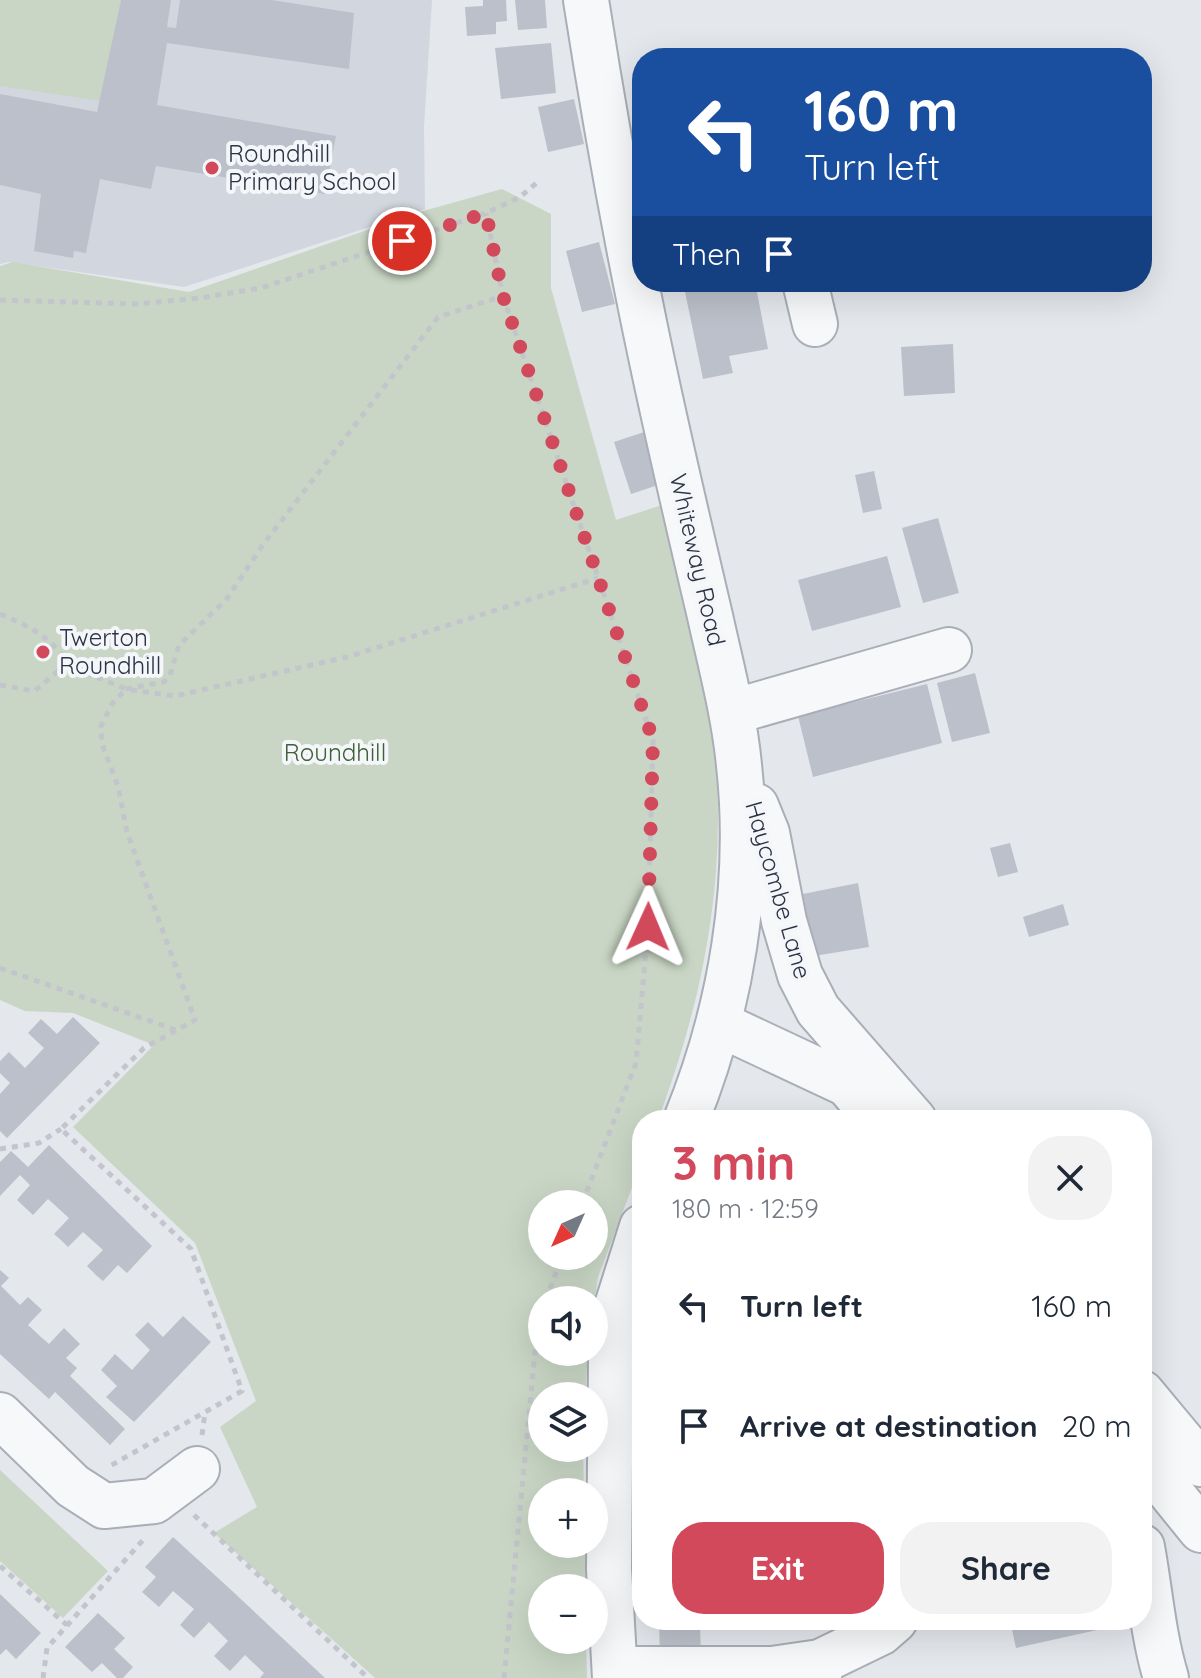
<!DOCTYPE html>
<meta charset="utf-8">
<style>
body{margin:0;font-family:Quicksand,sans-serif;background:#f2f2f3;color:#1f2937;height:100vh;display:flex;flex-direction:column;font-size:30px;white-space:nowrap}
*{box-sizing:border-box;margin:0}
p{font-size:26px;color:#747a83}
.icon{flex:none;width:44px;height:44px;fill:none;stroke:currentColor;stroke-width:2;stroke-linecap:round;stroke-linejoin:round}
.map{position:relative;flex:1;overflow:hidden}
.details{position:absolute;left:632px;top:1110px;width:520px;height:520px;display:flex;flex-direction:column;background:#fff;border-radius:32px;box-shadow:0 8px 32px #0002}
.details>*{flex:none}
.banner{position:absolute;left:632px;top:48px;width:520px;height:244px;border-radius:32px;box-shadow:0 8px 32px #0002;background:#1a4fa0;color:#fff;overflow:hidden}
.needle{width:52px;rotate:225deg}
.controls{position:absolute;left:528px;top:1190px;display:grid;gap:16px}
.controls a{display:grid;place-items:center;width:80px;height:80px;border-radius:50%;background:#fff;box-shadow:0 8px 32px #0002;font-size:40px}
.pin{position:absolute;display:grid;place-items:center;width:68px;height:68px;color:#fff;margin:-34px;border:4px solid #fff;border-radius:50%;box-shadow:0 2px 8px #0007}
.me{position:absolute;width:88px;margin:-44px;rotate:1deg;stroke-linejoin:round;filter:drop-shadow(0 0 6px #0008)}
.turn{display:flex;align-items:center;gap:28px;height:168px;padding:0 40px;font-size:36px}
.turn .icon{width:104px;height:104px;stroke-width:2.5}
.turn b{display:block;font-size:56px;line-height:68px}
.then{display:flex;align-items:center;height:76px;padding:0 40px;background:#0003;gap:16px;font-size:30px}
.round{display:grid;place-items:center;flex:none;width:84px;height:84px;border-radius:32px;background:#f2f2f3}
.head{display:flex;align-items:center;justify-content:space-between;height:136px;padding:0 40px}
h1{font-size:48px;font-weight:700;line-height:60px;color:#d1495b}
.action{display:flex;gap:16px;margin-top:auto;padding:16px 40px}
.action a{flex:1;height:92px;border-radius:32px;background:#d1495b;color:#fff;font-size:32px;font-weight:700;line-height:92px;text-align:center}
.action a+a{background:#f2f2f3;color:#1f2937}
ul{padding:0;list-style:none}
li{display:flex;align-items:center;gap:24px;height:120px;padding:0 40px}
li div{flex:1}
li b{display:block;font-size:30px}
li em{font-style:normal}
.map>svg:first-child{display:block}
</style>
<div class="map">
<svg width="1201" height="1678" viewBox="0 0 1201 1678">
<rect width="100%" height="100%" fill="#e4e7ec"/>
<path fill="#d2d6de" d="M0 0H432L424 127 425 209 184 287 9 262 0 264Z"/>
<path fill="#c9d6c5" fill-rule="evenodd" d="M0 0H121L101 101 0 86Z
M502 189 551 214V288L616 520 662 505C682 588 706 671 715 756 727 881 702 1003 658 1120H642V1161L598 1277 594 1304V1300H542V1352H588L585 1396H542V1448H583L584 1492H542V1544H585L586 1588H542V1640H586L587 1678H375L214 1533 257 1507 220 1427 256 1401 195 1243 73 1127 154 1045 73 1013 25 1011 0 1000V266L13 262 189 292 416 213ZM542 1204H594V1256H542Z
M0 1470 108 1571 63 1618 0 1561Z"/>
<path fill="#bbc0ca" d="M121 0H171L167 27 176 28 180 0H272L354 13 349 69 167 43 157 105 336 136 325 194 156 166 151 189 100 179 86 253 74 251 73 258 34 251 41 194 0 185V94L97 112Z
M483 0H506L507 21 496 22V34L467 36 465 7 483 6Z
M515 0H545L547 28 518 30Z
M551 43 556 93 501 99 495 48Z
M574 99 584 144 548 152 538 107Z
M599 242 615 304 582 312 566 251Z
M683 282H755L768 349 729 356 733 373 703 379Z
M953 344 955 393 904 396 901 347Z
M650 430 667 482 631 494 614 442Z
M874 471 882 509 863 513 855 475Z
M938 518 959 593 923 603 902 528Z
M887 556 901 607 812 631 798 580Z
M975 673 990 733 952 742 937 683Z
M927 684 942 743 813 777 798 716Z
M1010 843 1018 872 998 877 990 848Z
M858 883 869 947 814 956 803 894Z
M1063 904 1069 925 1029 937 1023 917Z
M73 1017 100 1043 7 1138 0 1131V1094L10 1083 0 1073V1061L9 1052 25 1068 44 1048 28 1033 41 1019 57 1034Z
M49 1145 152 1246 127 1273 118 1265 103 1281 97 1276 87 1266 103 1250 83 1232 68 1247 62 1241 54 1234 69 1218 48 1199 33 1215 17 1200 30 1185 20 1175 0 1196V1162L11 1151 28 1167Z
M0 1270 9 1278 1 1286 20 1305 28 1297 42 1310 28 1325 41 1337 49 1344 64 1328 80 1344 66 1358 77 1368 70 1376 125 1429 110 1445 55 1392 49 1399 0 1354Z
M183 1316 211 1342 134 1422 106 1397 117 1386 101 1370 115 1354 132 1370 150 1350 135 1335 148 1322 163 1337Z
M173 1537 229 1588 325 1678H260L264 1673 245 1655 230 1671 214 1656 228 1641 209 1622 194 1638 180 1625 194 1609 173 1591 159 1607 142 1592 156 1577 145 1567Z
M0 1594 41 1633 16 1659 6 1649 0 1655Z
M98 1613 125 1638 114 1649 133 1667 123 1678H117L102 1663 92 1672 65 1647Z
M659 1620H708V1624H700L701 1659 660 1660Z
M1010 1620H1095L1097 1630 1016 1648Z"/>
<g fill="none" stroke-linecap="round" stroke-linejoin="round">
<defs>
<path id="minor" d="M586 0C607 134 631 266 660 398 676 471 693 544 710 616 721 666 734 714 739 765 752 884 731 1010 686 1120
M805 282 815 324
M732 712 949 650
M756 806 767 833 784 921 800 975 818 1010 914 1120
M719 1024 847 1084 878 1120
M1142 1393 1201 1464
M0 1415 73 1486 104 1506 154 1501 197 1469
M1142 1457 1201 1530
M1142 1547C1150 1591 1153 1635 1166 1678
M615 1669H772L820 1662
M615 1678 609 1569 611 1358 617 1306 642 1227
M819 1678 820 1662 880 1633 895 1620"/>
</defs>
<use href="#minor" stroke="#a9aeb7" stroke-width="48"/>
<path stroke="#c2c5cb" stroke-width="5" stroke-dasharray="6 6" stroke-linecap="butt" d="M503 296 653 740 648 927 636 1063 582 1204
M0 300 137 304 200 298 261 288 486 213 520 197 540 180
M0 614C31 627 51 636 69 666
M0 685 34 691C47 682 54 671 69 666L126 689 112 704 101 726 102 744 118 786 127 832 195 1020 144 1048 61 1129 191 1249 242 1391 110 1466
M126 689 164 682 170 675 179 645 226 600 262 546 438 317 503 296 486 213
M131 690 175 696 347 657 598 578
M0 968 176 1030
M0 1149 39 1143 61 1129
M546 1300 562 1256
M202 1435 205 1413
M194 1515 367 1677
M0 1566 67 1625
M43 1678 47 1648 143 1540
M504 1678 538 1320 542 1310"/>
<use href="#minor" stroke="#f7f8fa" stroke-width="44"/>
</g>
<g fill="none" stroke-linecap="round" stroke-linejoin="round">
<path stroke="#d1495b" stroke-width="14" stroke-dasharray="0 25.2" d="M402 241 486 213 503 296 653 740 648 927"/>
</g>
<g fill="#d1495b" stroke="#f4f6f9" stroke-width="3">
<circle cx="212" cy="168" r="8"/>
<circle cx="43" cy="652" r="8"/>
</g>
<g text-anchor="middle" stroke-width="8" stroke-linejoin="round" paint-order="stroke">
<g font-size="24" fill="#2b3445" stroke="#f4f6f9" text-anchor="start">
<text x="228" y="162">Roundhill<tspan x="228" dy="28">Primary School</tspan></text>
<text x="59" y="646">Twerton<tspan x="59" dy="28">Roundhill</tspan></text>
</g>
<g font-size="24" fill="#2b3445" stroke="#f4f6f9">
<text transform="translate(697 560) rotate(77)" y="8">Whiteway Road</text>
<text transform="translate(778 890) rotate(74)" y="8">Haycombe Lane</text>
</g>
<g font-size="24" fill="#3f6138" stroke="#f4f6f9">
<text x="335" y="761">Roundhill</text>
</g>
</g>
</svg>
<div class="controls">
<a><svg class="needle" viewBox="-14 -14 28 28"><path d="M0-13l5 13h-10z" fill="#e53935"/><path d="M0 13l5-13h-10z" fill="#747a83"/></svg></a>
<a><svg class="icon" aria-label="sound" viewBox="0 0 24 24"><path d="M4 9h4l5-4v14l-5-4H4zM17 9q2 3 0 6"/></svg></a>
<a><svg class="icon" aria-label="layers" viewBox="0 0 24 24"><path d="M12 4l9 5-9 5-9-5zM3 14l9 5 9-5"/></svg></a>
<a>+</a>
<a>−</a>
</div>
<div class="pin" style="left:402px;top:241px;background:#d93025"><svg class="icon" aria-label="arrive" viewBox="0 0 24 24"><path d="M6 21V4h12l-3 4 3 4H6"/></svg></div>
<svg class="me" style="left:648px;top:927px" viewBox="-20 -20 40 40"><path d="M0-17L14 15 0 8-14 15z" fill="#d1495b" stroke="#fff" stroke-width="4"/></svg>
<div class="banner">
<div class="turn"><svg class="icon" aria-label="left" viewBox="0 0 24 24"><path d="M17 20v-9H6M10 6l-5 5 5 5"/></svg><div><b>160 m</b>Turn left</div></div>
<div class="then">Then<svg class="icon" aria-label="arrive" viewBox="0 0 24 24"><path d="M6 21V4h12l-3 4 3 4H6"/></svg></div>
</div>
<section class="details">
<div class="head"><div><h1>3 min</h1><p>180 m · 12:59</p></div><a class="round"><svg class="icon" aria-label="close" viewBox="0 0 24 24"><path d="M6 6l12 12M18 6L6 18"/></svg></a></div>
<ul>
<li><svg class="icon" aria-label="left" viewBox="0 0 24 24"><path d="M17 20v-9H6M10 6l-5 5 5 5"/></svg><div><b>Turn left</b></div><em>160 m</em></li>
<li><svg class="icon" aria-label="arrive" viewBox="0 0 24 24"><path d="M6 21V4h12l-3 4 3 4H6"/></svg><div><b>Arrive at destination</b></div><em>20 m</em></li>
</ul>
<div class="action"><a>Exit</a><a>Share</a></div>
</section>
</div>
